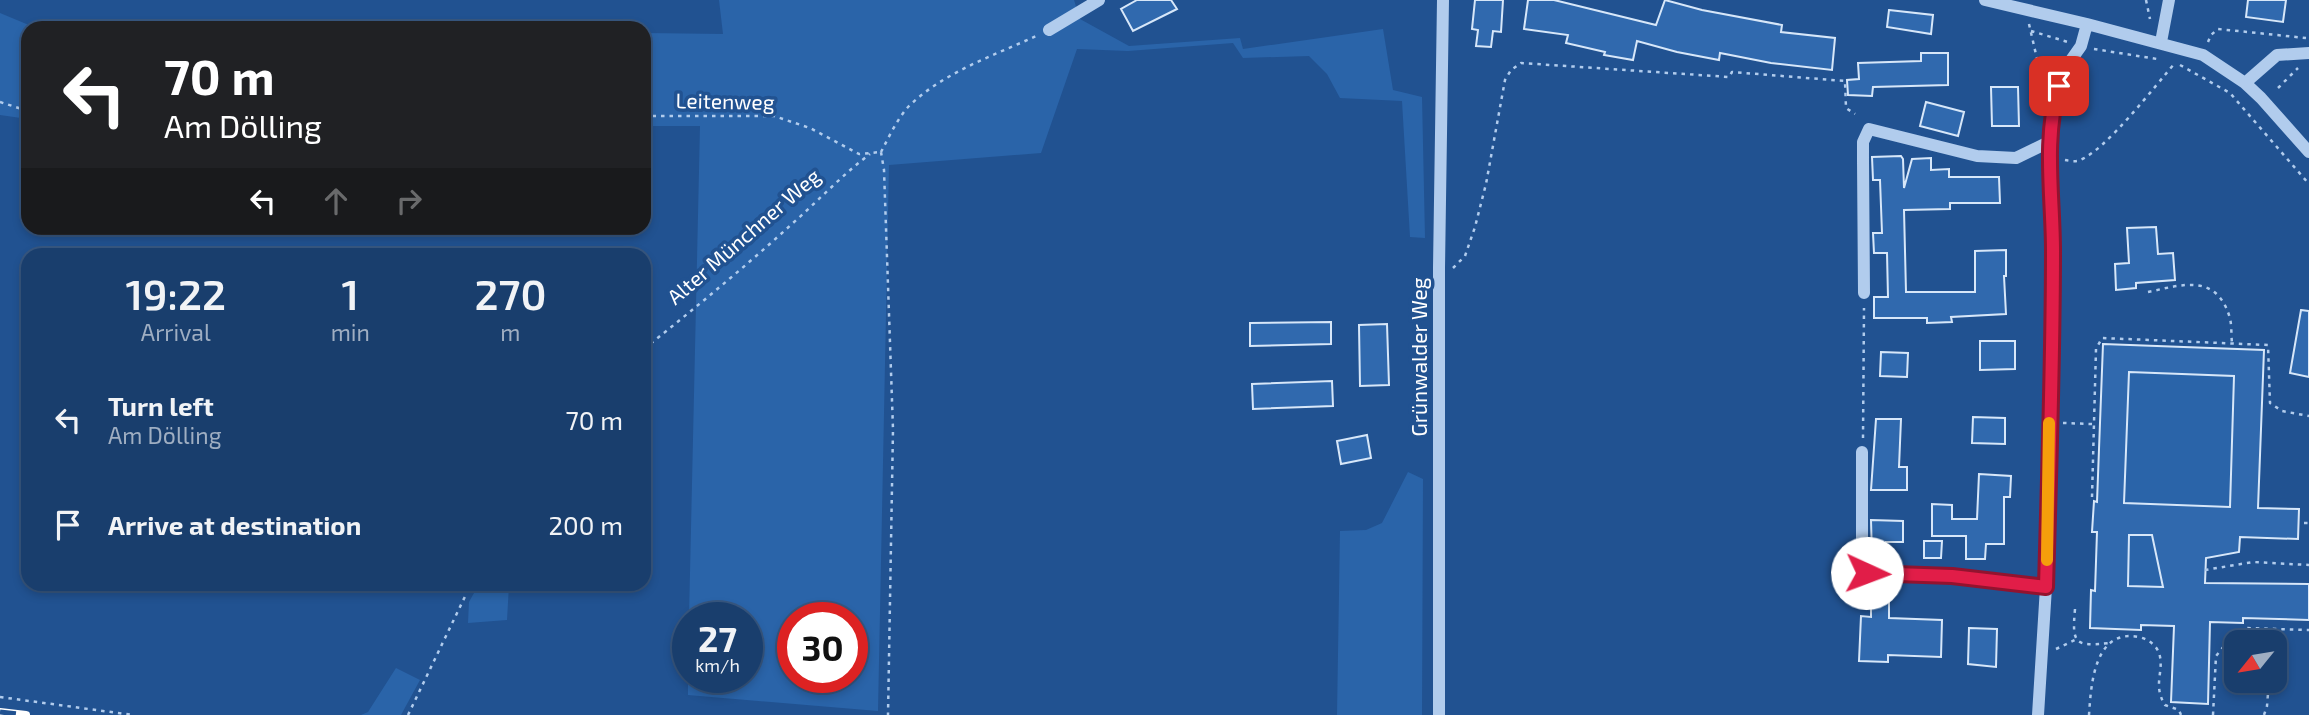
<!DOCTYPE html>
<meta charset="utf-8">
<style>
body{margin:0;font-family:"Exo 2",sans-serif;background:#264975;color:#f1f3f6;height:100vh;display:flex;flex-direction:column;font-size:26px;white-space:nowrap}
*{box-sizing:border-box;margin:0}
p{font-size:23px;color:#9faec2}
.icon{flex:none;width:38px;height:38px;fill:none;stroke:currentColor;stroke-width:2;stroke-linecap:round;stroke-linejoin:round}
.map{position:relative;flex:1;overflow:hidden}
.panel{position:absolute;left:21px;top:248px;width:630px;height:343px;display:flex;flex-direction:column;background:#193e6d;border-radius:21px;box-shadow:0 4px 10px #0003,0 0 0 2px #375780}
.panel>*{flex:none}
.top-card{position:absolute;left:21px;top:21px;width:630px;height:214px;border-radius:21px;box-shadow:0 4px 10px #0003,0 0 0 2px #375780;background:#202124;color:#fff;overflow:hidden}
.needle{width:46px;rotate:240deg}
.fabs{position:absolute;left:2224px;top:630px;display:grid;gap:14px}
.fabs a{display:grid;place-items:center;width:63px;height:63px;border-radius:14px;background:#193e6d;box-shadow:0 4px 10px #0003,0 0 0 2px #375780;font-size:35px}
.speed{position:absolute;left:672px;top:602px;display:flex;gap:14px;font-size:35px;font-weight:700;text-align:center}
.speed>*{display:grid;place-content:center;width:91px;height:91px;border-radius:50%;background:#193e6d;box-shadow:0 4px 10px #0003,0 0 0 2px #375780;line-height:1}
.speed small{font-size:18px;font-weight:400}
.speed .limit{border:10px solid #d22;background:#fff;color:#111}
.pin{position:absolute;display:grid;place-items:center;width:60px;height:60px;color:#fff;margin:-30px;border-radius:14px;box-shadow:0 4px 10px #0006}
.me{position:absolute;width:77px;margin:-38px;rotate:92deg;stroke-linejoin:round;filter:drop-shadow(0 0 5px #0008)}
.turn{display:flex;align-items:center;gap:24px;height:147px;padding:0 28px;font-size:32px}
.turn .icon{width:91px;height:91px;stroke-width:2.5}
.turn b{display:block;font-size:49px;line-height:60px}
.lanes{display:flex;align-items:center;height:66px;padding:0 28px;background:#0003;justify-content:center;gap:35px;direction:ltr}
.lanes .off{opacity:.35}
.eta{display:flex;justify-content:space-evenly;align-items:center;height:119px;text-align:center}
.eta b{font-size:42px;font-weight:600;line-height:49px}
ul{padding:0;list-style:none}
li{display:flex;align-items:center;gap:21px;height:105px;padding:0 28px}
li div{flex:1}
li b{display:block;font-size:26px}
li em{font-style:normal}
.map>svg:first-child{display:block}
</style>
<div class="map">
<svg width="2309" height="715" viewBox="0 0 2309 715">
<rect width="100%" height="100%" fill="#215291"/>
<path fill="#2a64a9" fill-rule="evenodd" d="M719 0H1074L1080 19 1129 46 1240 38 1243 49 1383 29 1393 90 1422 97 1425 238 1410 237 1402 101 1340 98 1327 74 1309 56 1243 58 1233 43 1128 51 1077 49 1041 153 889 165 878 711 688 695V677H747V618H689L700 126H644V33L723 34ZM793 618H852V677H793Z
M0 13 36 28H28V119L0 115Z
M2129 372 2234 376 2230 507 2124 503Z
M1408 472 1423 479 1422 715H1337L1340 531 1366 530 1382 523Z
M2129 535H2152L2159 567 2184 588 2127 592Z
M479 584 509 585 507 620 468 623 469 602Z
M396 668 420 680 401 715H361L368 712Z"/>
<path fill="#3069ae" stroke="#d7e7f9" stroke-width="2" fill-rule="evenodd" d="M1137 0H1171L1177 9 1133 31 1121 9Z
M1475 0H1503L1501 32 1493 31 1491 47 1476 46 1478 30 1472 29Z
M1528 0H1554L1656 25 1665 0 1702 10 1782 25 1781 32 1835 38 1832 70 1771 63 1720 53 1719 60 1677 52 1637 41 1633 60 1604 55 1605 52 1566 43 1568 35 1524 29Z
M2248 0H2286L2283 22 2246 17Z
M1889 10 1933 15 1931 34 1887 27Z
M1921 53H1948V85L1873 87 1872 96 1848 95 1847 80 1859 79 1858 63 1921 61Z
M1991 87H2018L2019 126H1992Z
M1926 102 1964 112 1958 136 1920 126Z
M1901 156 1903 159 1904 188 1912 159 1931 158V170L1949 169V177H1999L2000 203H1950V209L1904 210 1906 292H1975V251L2006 250V276H2004L2006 314 1951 317 1952 322 1927 323V318H1874V297H1888L1887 253H1874L1873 233H1882L1880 180H1873L1872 157Z
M2156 227 2158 254 2173 253 2175 280 2136 283V288L2116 290 2115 264 2129 263 2127 228Z
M2301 310 2309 311V377L2290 373Z
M1331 322V344L1250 346V323Z
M1387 324 1389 385 1360 386 1359 325Z
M1980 341H2015V369L1980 370Z
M2103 344 2264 350 2258 508 2299 509 2298 539 2240 537 2239 552 2206 558 2205 583 2309 584V620L2243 618V623L2210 622 2208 704 2171 702 2174 626 2141 625V630L2090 628 2091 590 2095 591 2097 532H2092L2094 501 2097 502ZM2129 372 2234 376 2230 507 2124 503ZM2129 535H2152L2163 587 2128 586Z
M1881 352 1908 353 1907 377 1880 376Z
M1332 381 1333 406 1253 409 1252 384Z
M1973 417 2005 418V444L1972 443Z
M1876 419H1901L1899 467H1907V490H1871Z
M1367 435 1371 458 1341 464 1337 441Z
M1979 474 2011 476 2010 497H2004V544H1986L1985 559H1966V536H1932V504L1952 505V519H1977Z
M1871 520 1903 521V542H1886L1885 556H1872Z
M1924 541H1942L1941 558H1924Z
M1889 590V618L1942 620 1941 657 1888 655V662L1859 661 1861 616 1871 617V591Z
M1969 628 1997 629 1996 667 1968 664Z"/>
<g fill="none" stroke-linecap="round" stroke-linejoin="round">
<path stroke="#b1cced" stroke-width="2.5" stroke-dasharray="3.5 5" stroke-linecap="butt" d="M2146 0 2150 19
M2029 24 2043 85
M2031 31 2068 42
M2208 42 2211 35 2218 29 2306 38
M2094 49 2157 59
M2180 65 2230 93 2309 184
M2278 88 2298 68
M0 102 28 111
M644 116H774L810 128 859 154 881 152
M881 152 884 170 893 429 888 715
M881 152C889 137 897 119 909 106 944 72 993 56 1036 36
M2065 160C2070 161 2076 162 2080 160 2106 150 2155 86 2175 63
M1453 268 1465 256 1475 227 1486 184 1505 80 1511 70 1521 63 1729 77 1732 72 1845 81 1846 108 1855 114
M2148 292C2181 285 2215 273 2229 315 2232 323 2231 334 2232 343
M644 349C695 308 745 267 793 223 819 200 842 175 870 154
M2063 423 2092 424
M1863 438 1864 308
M2092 497 2096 349 2102 338 2268 345 2270 403 2282 411 2309 416
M2304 523H2309
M2205 570 2253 562 2309 565
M2075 609C2072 643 2074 647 2109 643
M2270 642 2278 628
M2056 649 2075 640
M0 697 133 715
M408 715 471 584
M2089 715C2091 685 2094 628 2139 637 2148 639 2156 645 2159 653 2165 671 2152 684 2165 705L2179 710 2181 715
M2213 715 2216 656 2229 640 2245 628 2309 630
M2264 715 2267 706 2269 681"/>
<path stroke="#b1cced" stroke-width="12" d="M1985 0 2087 24 2203 55 2245 83 2261 98 2309 152
M1049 30 1099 0
M2161 42 2169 0
M2245 83 2277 55 2309 53
M1864 293 1863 160V142L1869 129 1977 156 2016 158 2051 141
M1862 452V548L1867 573 1952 576 2046 587
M1439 715V268L1443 0
M2038 715 2046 587 2053 251 2051 141 2054 102 2064 70 2081 46 2087 24"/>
<defs>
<path id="rail" d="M0 712 26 715"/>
</defs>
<use href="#rail" stroke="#fff" stroke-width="8"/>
<use href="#rail" stroke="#215291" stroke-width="5" stroke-dasharray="16" stroke-linecap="butt"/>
</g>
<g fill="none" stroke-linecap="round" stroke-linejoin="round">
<defs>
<path id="route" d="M1867 573 1952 576 2046 587C2049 475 2053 363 2053 251 2053 197 2043 139 2059 86"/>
</defs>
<use href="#route" stroke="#92132f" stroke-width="18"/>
<use href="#route" stroke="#e11d48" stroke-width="12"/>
<path stroke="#f59e0b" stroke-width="12" d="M2047 560 2049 423"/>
</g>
<g text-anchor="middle" stroke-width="7" stroke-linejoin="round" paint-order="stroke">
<g font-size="21" fill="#fff" stroke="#215291">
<text transform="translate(725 102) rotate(1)" y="7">Leitenweg</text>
<text transform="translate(744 237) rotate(-41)" y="7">Alter Münchner Weg</text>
<text transform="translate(1420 357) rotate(-90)" y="7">Grünwalder Weg</text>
</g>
</g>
</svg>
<div class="fabs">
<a><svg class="needle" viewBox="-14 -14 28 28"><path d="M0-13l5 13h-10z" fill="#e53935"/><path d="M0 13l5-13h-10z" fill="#9faec2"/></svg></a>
</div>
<div class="speed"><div>27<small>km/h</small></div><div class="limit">30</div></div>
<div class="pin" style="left:2059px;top:86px;background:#d93025"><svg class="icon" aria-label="arrive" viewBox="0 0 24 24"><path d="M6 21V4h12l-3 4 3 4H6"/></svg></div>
<svg class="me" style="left:1867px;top:573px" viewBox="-20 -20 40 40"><circle r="19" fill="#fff"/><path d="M0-13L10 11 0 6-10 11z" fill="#e11d48"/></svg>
<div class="top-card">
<div class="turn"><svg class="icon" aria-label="left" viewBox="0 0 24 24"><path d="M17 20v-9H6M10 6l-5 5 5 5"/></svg><div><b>70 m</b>Am Dölling</div></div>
<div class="lanes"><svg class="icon" aria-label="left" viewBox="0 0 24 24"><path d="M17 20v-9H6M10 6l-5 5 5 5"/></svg><svg class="icon off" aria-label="ahead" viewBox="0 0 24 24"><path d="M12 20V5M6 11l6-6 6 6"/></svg><svg class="icon off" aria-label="right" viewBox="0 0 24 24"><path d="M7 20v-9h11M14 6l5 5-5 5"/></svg></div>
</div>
<section class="panel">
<div class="eta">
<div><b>19:22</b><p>Arrival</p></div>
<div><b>1</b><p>min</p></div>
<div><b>270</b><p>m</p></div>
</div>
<ul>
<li><svg class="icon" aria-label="left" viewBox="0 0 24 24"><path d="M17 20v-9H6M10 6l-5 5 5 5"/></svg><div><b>Turn left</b><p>Am Dölling</p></div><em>70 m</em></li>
<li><svg class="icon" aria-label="arrive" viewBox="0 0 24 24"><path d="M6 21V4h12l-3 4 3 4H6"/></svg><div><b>Arrive at destination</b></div><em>200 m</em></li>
</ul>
</section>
</div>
